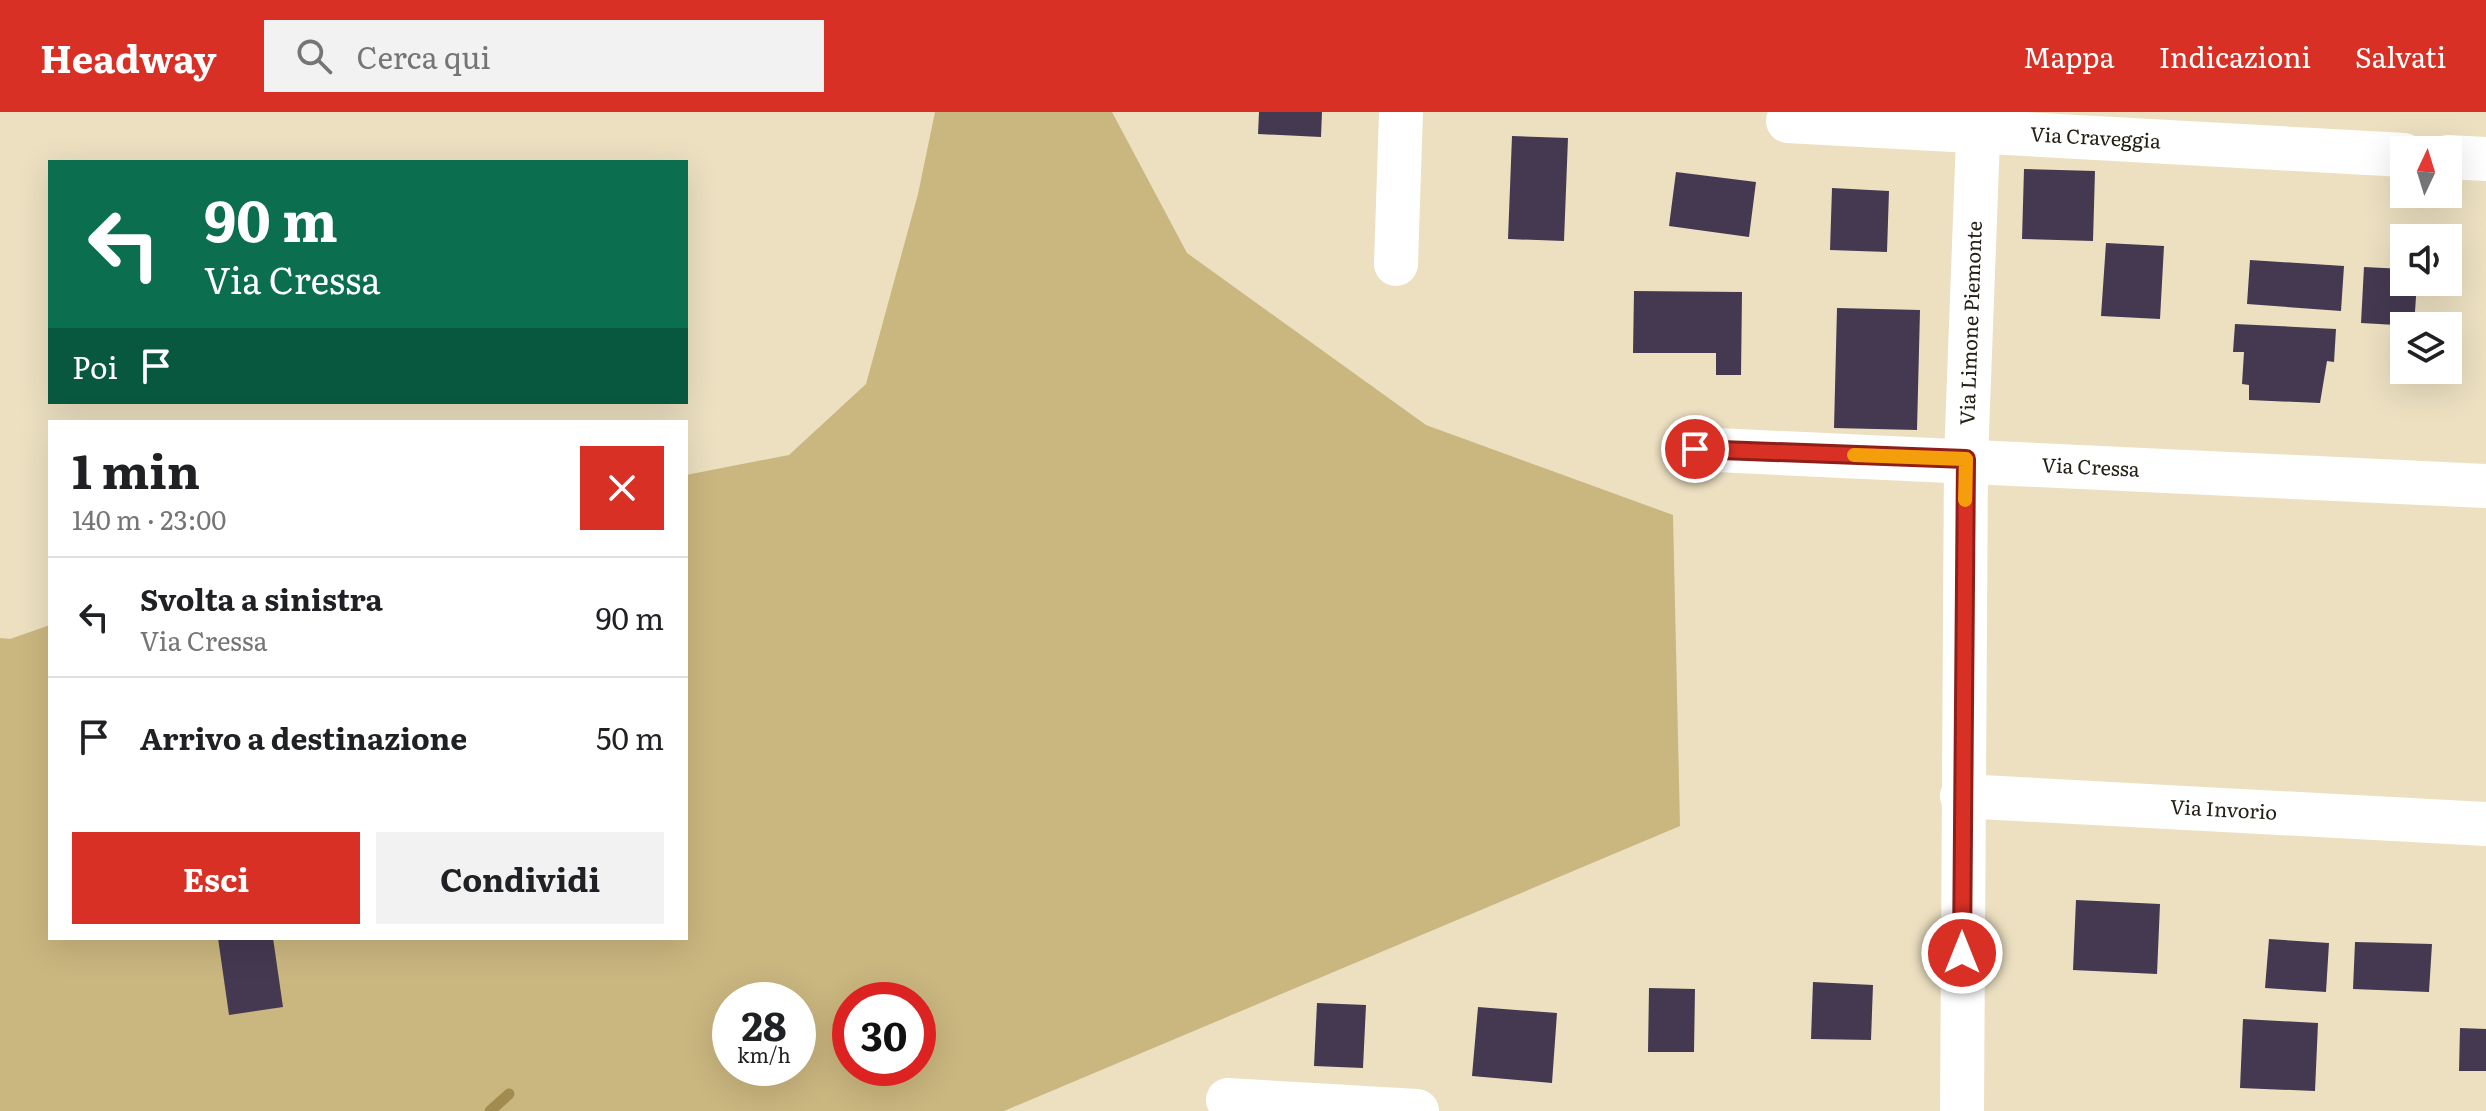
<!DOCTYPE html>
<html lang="it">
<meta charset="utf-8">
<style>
body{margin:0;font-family:Literata,serif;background:#f2f2f2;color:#202124;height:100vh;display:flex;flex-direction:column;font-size:30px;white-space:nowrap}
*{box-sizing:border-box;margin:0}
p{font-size:26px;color:#757577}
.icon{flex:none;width:44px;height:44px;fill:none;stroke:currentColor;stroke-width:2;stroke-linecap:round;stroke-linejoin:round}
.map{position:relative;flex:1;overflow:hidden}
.sheet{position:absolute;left:48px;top:308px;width:640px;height:520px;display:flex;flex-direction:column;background:#fff;border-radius:0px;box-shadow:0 8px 32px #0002}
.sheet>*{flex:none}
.banner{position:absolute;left:48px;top:48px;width:640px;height:244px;border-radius:0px;box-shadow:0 8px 32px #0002;background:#0b6e4f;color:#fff;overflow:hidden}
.needle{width:52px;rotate:4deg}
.tools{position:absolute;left:2390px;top:24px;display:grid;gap:16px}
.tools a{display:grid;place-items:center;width:72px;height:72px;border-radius:0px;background:#fff;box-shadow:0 8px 32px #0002;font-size:40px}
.speed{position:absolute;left:712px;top:870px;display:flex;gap:16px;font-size:40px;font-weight:700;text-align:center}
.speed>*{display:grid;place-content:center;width:104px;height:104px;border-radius:50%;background:#fff;box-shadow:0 8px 32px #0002;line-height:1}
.speed small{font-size:20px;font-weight:400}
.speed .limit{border:12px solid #d22;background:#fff;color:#111}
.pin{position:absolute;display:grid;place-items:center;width:68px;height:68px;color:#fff;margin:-34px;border:4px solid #fff;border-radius:50%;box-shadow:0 2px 8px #0007}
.me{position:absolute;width:88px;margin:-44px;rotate:0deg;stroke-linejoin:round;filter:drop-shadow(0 0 6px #0008)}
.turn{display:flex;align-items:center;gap:28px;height:168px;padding:0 24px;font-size:36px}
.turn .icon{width:104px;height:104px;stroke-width:2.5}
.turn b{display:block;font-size:56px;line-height:68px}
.then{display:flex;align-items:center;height:76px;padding:0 24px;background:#0003;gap:16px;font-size:30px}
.round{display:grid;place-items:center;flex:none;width:84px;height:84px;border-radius:0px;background:#f2f2f2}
.overview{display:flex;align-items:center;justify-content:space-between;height:136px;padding:0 24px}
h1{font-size:48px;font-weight:700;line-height:60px}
.cta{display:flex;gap:16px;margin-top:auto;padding:16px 24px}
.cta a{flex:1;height:92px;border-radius:0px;background:#d93025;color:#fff;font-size:32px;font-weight:700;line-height:92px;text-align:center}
.cta a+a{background:#f2f2f2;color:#202124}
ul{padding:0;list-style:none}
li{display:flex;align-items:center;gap:24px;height:120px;padding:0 24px;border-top:2px solid #e0e0e0}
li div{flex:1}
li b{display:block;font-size:30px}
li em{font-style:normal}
header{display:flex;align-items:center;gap:48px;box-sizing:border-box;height:112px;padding:0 40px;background:#d93025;color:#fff}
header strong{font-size:38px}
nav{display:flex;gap:44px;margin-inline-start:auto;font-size:28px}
.search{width:560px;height:72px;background:#f2f2f2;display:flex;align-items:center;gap:20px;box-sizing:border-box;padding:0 28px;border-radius:0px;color:#757577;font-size:30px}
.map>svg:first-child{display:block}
</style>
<header>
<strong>Headway</strong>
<div class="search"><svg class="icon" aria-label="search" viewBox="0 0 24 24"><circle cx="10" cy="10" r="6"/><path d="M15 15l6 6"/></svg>Cerca qui</div>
<nav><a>Mappa</a><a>Indicazioni</a><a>Salvati</a></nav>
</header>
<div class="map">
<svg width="2486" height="999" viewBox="0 0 2486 999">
<rect width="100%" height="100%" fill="#ece0c1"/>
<path fill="#cab67f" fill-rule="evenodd" d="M935 0H1112L1187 141 1426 313 1673 403 1680 714 1004 999H0V526L10 527 50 513V826H686V363L789 343 866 272 918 82ZM730 888H798V956H730ZM850 888H918V956H850Z"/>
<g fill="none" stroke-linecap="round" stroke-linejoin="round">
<path stroke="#a18b4f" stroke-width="11" d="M490 999 509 982"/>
</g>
<path fill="#453951" d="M1259 0H1322L1321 25 1258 22Z
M1512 24 1568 26 1564 129 1508 127Z
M2024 57 2095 59 2093 129 2022 127Z
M1676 60 1756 70 1749 125 1669 114Z
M1832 76 1889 79 1887 140 1830 138Z
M2106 131 2164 134 2160 207 2101 204Z
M2250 148 2344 154 2341 199 2247 192Z
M2364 155 2404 157V170H2417L2414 214 2361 211Z
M1634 179 1742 180 1741 263H1716V241H1633Z
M1837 196 1920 198 1917 318 1834 316Z
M2235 212 2336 217 2334 250 2327 249 2320 291 2249 288V273L2242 272 2244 240H2233Z
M2076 788 2160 792 2157 862 2073 858Z
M218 826H273L283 895 229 903Z
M2269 827 2329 831 2326 880 2265 876Z
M2355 830 2432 832 2429 880 2353 877Z
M1813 870 1873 873 1871 928 1811 927Z
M1649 876 1695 877 1694 940H1648Z
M1317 891 1366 893 1363 956 1314 954Z
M1478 895 1557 901 1552 971 1472 964Z
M2243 907 2318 911 2315 979 2240 976Z
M2460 916 2486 917V959H2459Z"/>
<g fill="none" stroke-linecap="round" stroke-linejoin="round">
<g stroke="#fff" stroke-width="44">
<path id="s1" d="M1788 9 2404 43"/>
<path d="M2448 45 2486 47"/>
<path d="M1396 152 1401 0"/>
<path id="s2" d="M1695 337 2486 374"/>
<path id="s3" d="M1962 684 2486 712"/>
<path d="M1228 988 1417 999"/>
<path id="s4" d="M1962 999 1966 347 1979 0"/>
</g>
</g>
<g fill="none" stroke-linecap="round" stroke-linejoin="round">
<defs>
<path id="route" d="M1695 337 1966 347 1962 841"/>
</defs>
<use href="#route" stroke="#8d1f18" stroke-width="20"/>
<use href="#route" stroke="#d93025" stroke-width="14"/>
<path stroke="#f59e0b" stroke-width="14" d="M1854 343 1966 347 1965 388"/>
</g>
<g text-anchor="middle" stroke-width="8" stroke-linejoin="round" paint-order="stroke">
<g font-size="20" fill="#252015" stroke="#ece0c1">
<text dy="7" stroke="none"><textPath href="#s1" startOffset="308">Via Craveggia</textPath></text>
<text dy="7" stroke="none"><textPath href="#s4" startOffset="788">Via Limone Piemonte</textPath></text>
<text dy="7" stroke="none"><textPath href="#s2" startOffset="396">Via Cressa</textPath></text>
<text dy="7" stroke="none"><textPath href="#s3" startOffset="262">Via Invorio</textPath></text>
</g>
</g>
</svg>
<div class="tools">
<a><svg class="needle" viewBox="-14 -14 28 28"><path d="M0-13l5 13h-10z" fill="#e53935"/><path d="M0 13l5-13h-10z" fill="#757577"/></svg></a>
<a><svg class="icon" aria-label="sound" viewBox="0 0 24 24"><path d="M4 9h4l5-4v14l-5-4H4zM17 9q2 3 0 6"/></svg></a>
<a><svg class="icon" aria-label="layers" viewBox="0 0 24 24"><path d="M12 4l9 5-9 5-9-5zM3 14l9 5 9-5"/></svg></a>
</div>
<div class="speed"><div>28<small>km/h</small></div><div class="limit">30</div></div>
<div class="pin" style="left:1695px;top:337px;background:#d93025"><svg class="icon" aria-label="arrive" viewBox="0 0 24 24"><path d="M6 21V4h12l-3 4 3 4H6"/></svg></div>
<svg class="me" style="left:1962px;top:841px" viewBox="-20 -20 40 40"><circle r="17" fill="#d93025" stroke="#fff" stroke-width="3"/><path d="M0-11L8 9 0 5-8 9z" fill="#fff"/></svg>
<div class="banner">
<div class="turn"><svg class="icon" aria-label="left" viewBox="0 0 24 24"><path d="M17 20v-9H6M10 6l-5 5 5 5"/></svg><div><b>90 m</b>Via Cressa</div></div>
<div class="then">Poi<svg class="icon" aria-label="arrive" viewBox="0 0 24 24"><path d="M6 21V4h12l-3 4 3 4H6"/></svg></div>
</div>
<section class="sheet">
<div class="overview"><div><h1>1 min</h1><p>140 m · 23:00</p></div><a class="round" style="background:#d93025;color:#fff"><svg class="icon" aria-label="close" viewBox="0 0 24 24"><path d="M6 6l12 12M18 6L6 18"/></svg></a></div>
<ul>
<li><svg class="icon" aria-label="left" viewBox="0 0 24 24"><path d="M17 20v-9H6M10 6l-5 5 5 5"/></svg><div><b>Svolta a sinistra</b><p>Via Cressa</p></div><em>90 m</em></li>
<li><svg class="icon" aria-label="arrive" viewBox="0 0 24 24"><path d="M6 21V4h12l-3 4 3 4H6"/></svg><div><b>Arrivo a destinazione</b></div><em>50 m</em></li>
</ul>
<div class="cta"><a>Esci</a><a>Condividi</a></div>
</section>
</div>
